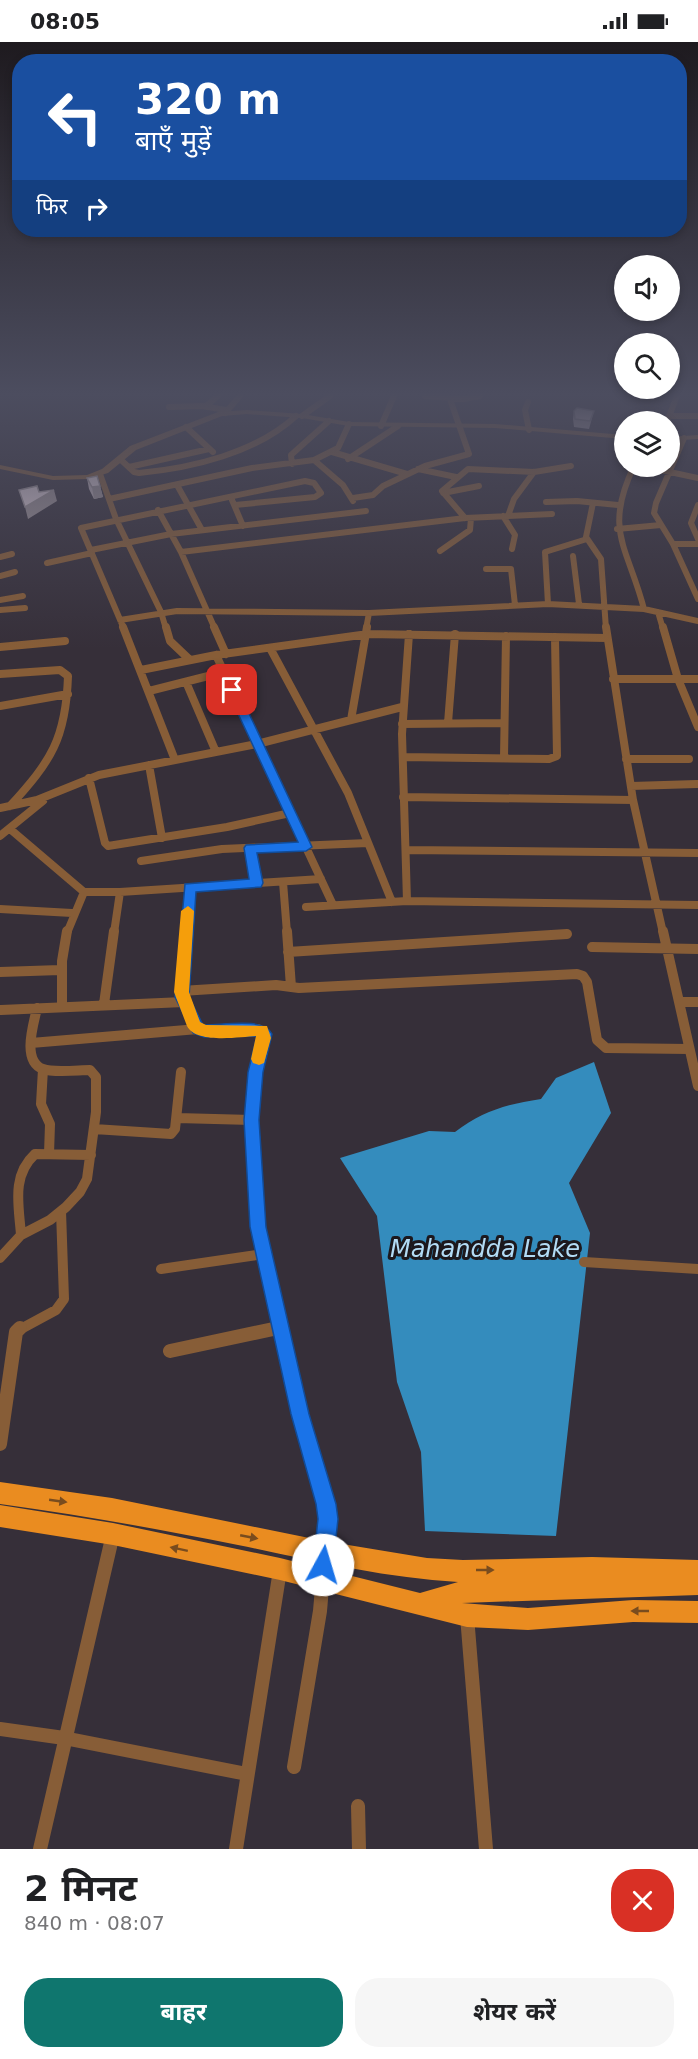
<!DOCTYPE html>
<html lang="hi">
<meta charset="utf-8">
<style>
body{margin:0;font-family:"DejaVu Sans","Noto Sans Devanagari",sans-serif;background:#f6f6f6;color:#202124;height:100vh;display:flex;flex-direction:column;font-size:22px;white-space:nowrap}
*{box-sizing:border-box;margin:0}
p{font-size:20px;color:#757577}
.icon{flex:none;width:33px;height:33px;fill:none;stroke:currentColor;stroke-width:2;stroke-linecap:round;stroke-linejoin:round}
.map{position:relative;height:1807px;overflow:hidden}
.details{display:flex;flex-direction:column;background:#fff;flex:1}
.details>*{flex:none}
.guide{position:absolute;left:12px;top:12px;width:675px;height:183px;border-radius:24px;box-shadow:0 3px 9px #0003;background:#1a4fa0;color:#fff;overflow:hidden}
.fabs{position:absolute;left:614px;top:213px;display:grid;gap:12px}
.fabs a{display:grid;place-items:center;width:66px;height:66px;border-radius:50%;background:#fff;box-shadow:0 3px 9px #0003;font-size:30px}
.pin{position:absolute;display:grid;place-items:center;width:51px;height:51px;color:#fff;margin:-26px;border-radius:12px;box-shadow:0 3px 9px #0006}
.me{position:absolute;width:66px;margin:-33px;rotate:6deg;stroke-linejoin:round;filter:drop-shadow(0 0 4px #0008)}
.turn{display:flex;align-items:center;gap:21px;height:126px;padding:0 24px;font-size:27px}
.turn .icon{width:78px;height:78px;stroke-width:2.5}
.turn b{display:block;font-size:42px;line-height:51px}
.then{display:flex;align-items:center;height:57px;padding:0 24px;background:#0003;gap:12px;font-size:22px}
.round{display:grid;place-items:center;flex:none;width:63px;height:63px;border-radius:24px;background:#f6f6f6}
.summary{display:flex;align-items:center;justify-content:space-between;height:102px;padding:0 24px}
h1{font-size:36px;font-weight:700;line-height:45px}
.cta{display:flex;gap:12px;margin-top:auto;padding:12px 24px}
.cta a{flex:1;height:69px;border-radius:24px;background:#0f766e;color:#fff;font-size:24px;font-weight:700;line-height:69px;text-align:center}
.cta a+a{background:#f6f6f6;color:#202124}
.status{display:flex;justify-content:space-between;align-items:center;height:42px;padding:0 30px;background:#fff;direction:ltr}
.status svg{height:16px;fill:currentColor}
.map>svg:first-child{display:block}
</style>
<div class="status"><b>08:05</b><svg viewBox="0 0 49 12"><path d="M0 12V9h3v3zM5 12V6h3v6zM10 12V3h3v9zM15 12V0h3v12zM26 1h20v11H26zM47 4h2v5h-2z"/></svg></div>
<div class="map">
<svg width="698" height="1807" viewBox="0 0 698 1807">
<rect width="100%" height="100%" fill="#362f39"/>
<path fill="#348cbd" d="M594 1020 611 1071 569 1141 590 1191 556 1494 425 1489 421 1410 397 1340 377 1174 340 1116 429 1089 455 1090C483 1069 507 1062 541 1057L556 1036Z"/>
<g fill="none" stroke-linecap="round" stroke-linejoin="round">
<path stroke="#875d37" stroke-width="6" d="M425 354 464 357 480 354
M528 360 525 368 529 388
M206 364 218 354
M169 365 202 364 226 368
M225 371 240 354
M302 374 330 354
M670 374H698
M668 377 677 354
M381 384 394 354
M186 385 213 410
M684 396 656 461 654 471 673 502 698 557
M332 410 407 432
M120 417 134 430 139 431C192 426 256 411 296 374
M348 417 398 384
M314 418 343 443 353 459
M292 422 291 413 329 379
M634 424C603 489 628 505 644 567
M642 424 698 436
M129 425 209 407
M418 427 456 435
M100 432 116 477 161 570 166 587
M177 443 202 488
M443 451 479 444
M353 456 373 453 383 444 425 424 469 412 450 357
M109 457 252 426 314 418 338 406 349 382
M232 458 243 484
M546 460 577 459 618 463
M593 461 586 495 601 517 606 587
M698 463 691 481 698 497
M158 468 181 510 215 587
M503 474 515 493 512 507
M508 474 514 457 534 430
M465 476 442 449 468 427 534 430 571 424
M617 487 661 483
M673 502H698
M91 508 171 492 366 469
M440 509 470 488 471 476
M181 510 465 476 552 472
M573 514 579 562
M0 515 12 512
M47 521 92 511
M486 527H511L515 563
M0 534 15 530
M0 558 23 554
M548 562 545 510 587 497
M0 568 25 566
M658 570 663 587
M120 578 177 569 369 571 548 562 644 567 698 579
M124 587 81 486 305 439 314 441 321 451 315 455 235 463
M366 587 369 571"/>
<path stroke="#875d37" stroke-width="8" d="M123 585 175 718
M166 585 170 599 190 618
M214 585 226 612
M606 585 633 758 663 891
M663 585 678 637 698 685
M0 605 65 599
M270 606 348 751 392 860
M216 613 333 863
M141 628 216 613 368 592 607 596
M0 632 60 628 68 634C66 697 51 719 10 764
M613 637H698
M186 640 216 710
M149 649 224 630
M0 664 68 652
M351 678 367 585
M448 681 455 592
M402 682 503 681
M403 715 549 717 557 714 555 595
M504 715 506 594
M626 717H689
M149 723 162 796
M89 736 105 801 108 804 227 785 290 771
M631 744 697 742
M403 755 633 758
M0 766 37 758 99 733 257 702 402 665
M10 787 84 850H120L321 837
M0 794 43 759
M250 806 256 841
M406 808 698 811
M141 819 222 807 368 801
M283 840 287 891
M407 859 402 692 409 592
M306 865 407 859 698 863
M0 867 72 871
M67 891 84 850
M114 891 120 850
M186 891 189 846"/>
<path stroke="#875d37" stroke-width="10" d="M186 889 181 949 195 984 204 989 258 987 264 992C249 1054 250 1121 258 1184 262 1219 273 1254 281 1288
M287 889 291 945
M663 889 698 1044
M592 905 698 907
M288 910 567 892
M0 930 60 928
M181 949 276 943 299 946 577 932 583 934 587 940 597 998 606 1006 689 1007
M680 960H698
M104 962 114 889
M62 964V919L67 889
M1 968 184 960
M31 1001 198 987
M43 1027 41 1062 50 1082 49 1112
M177 1076 252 1078
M94 1087 171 1092 175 1087 181 1030
M21 1193C19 1164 11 1134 35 1112L91 1113
M0 1216 21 1193 50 1178 66 1165 80 1150 87 1137 96 1070V1035L90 1028C79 1028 53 1031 43 1027 21 1019 34 981 37 966
M584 1220 698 1227
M161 1227 264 1212
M19 1288 56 1268 64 1257 61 1169
M271 1288 280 1286"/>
<path stroke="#875d37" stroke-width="14" d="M281 1286 300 1372 326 1462 328 1477 320 1569 294 1725
M170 1309 278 1286
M0 1402 16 1290 20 1286
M467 1574 486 1807
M0 1687 64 1696 247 1732
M358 1764 359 1807
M40 1807 113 1492
M236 1807 280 1528"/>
<path fill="#875d37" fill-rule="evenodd" d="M247 368 302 372 349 380 495 382 624 393V397L495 386 349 384 302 376 247 372 222 374 136 408 108 431 88 437 53 438 0 427V423L53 434 87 433 102 427 130 404 218 370Z
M698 393V397L669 399V395Z"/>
<path fill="#ea8c20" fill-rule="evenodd" d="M0 1440 112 1456 324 1499 427 1516 463 1518 592 1515 698 1518V1553L462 1561 528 1566 633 1558 698 1559V1581L633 1580 528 1588 467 1585 280 1538 113 1503 0 1485V1463L113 1481 280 1516 420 1551 458 1540C384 1536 311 1518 238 1503 159 1487 80 1473 0 1462Z"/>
</g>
<path fill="#c2b3b9" d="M574 369H594L589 387 574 385 573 377Z
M87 436 100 444 103 455 94 457 89 447Z"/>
<path fill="#9e9296" d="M100 444 103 455 94 457 92 445Z
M54 448 57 459 28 477 25 465Z"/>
<path fill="#e1d0d7" stroke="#9e9296" stroke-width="1.5" d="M577 366 594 369 590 379 575 377 574 369Z
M97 434 100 444 92 445 87 436Z
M37 444 39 450 54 448 25 465 19 448Z"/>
<defs><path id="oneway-solid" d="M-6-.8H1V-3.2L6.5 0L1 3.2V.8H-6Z" transform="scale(1.5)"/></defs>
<g fill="#794c1e">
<use href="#oneway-solid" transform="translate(58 1459) rotate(8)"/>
<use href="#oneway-solid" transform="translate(249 1495) rotate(11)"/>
<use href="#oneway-solid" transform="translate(179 1507) rotate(-168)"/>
<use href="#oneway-solid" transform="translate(485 1528)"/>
<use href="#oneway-solid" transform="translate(640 1569) rotate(180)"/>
</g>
<linearGradient id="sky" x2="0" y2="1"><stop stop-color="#1e1a1f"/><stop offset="0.58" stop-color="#4c4d5f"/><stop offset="1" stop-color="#4c4d5f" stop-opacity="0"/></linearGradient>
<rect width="698" height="607" fill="url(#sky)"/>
<path fill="#1a73e8" stroke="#114b97" stroke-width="1.5" d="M232 644 238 648 312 805 306 809 257 811 263 841 261 845 196 850 189 955 203 983C220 984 263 974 272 992L263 1030 259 1078 266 1185 309 1372 336 1462 338 1477 333 1523 330 1530 323 1533 316 1530 313 1523 318 1477 316 1462 291 1372 250 1185 244 1078 248 1030 257 994 204 995 193 991 175 955 185 842 249 837 244 806 246 803 298 800 227 648Z"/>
<path fill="#f59e0b" d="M188 864 194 869 189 950 200 980 206 983 267 984 271 996 264 1021 259 1023 253 1021 251 1017 256 994C239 995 196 1002 187 984L174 950 181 869Z"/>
<g text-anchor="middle" stroke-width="6" stroke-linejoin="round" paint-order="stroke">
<g font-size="24" font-style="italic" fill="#b2dbf5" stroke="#1c181d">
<text x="485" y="1215">Mahandda Lake</text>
</g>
</g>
</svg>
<div class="fabs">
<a><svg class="icon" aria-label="sound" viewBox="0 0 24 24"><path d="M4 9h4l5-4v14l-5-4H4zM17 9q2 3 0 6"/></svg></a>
<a><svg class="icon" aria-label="search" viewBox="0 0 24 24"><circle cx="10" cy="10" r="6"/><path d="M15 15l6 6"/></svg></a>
<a><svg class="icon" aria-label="layers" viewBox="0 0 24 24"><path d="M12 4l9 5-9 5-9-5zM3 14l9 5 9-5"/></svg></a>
</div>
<div class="pin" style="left:232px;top:648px;background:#d93025"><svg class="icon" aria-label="arrive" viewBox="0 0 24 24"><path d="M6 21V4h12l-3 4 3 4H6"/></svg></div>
<svg class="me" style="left:323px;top:1523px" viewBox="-20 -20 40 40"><circle r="19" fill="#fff"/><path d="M0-13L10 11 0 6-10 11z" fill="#1a73e8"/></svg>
<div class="guide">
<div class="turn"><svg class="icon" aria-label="left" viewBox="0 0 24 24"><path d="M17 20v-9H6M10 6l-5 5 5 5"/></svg><div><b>320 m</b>बाएँ मुड़ें</div></div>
<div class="then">फिर<svg class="icon" aria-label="right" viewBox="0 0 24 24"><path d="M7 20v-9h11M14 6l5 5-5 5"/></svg></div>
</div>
</div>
<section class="details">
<div class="summary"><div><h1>2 मिनट</h1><p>840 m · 08:07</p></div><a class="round" style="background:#d93025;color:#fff"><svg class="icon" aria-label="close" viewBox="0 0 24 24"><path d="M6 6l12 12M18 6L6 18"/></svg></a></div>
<div class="cta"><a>बाहर</a><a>शेयर करें</a></div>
</section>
